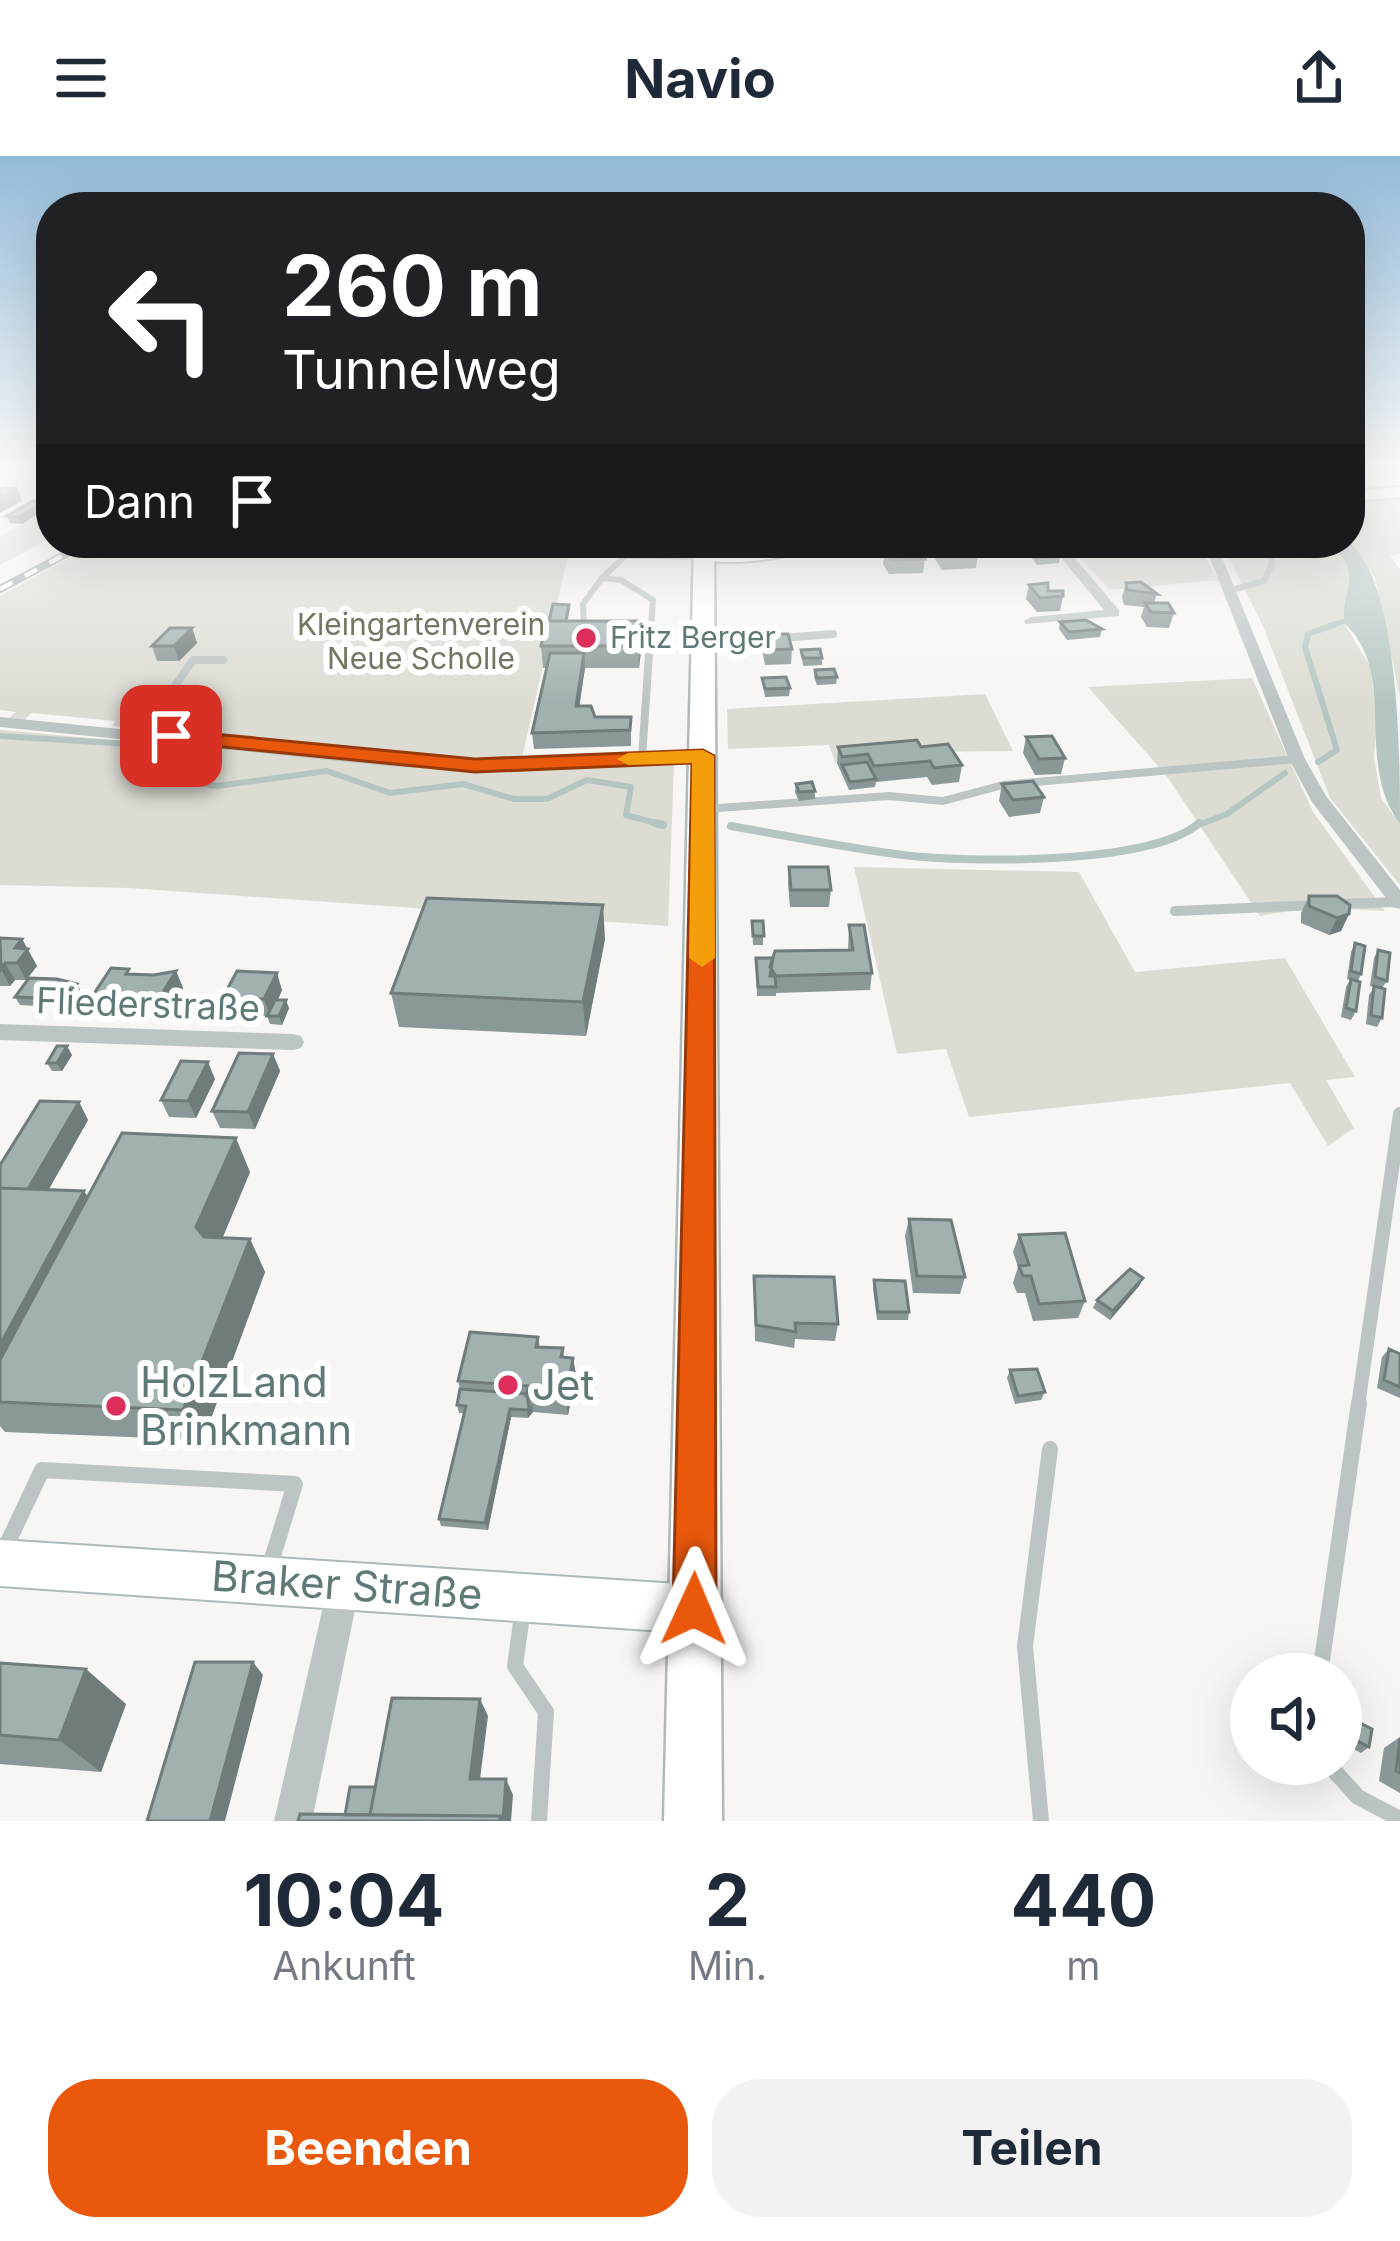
<!DOCTYPE html>
<html lang="de">
<meta charset="utf-8">
<style>
body{margin:0;font-family:Inter,sans-serif;background:#f2f2f3;color:#1f2937;height:100vh;display:flex;flex-direction:column;font-size:45px;white-space:nowrap}
*{box-sizing:border-box;margin:0}
p{font-size:39px;color:#747a83}
.icon{flex:none;width:66px;height:66px;fill:none;stroke:currentColor;stroke-width:2;stroke-linecap:round;stroke-linejoin:round}
.map{position:relative;height:1665px;overflow:hidden}
.drawer{display:flex;flex-direction:column;background:#fff;flex:1}
.drawer>*{flex:none}
.top-card{position:absolute;left:36px;top:36px;width:1329px;height:366px;border-radius:48px;box-shadow:0 12px 48px #0002;background:#202124;color:#fff;overflow:hidden}
.fabs{position:absolute;left:1230px;top:1497px;display:grid;gap:24px}
.fabs a{display:grid;place-items:center;width:132px;height:132px;border-radius:50%;background:#fff;box-shadow:0 12px 48px #0002;font-size:60px}
.pin{position:absolute;display:grid;place-items:center;width:102px;height:102px;color:#fff;margin:-51px;border-radius:24px;box-shadow:0 6px 18px #0006}
.me{position:absolute;width:132px;margin:-66px;rotate:1deg;stroke-linejoin:round;filter:drop-shadow(0 0 9px #0008)}
.turn{display:flex;align-items:center;gap:42px;height:252px;padding:0 48px;font-size:54px}
.turn .icon{width:156px;height:156px;stroke-width:2.5}
.turn b{display:block;font-size:84px;line-height:102px}
.then{display:flex;align-items:center;height:114px;padding:0 48px;background:#0003;gap:24px;font-size:45px}
.eta{display:flex;justify-content:space-evenly;align-items:center;height:204px;text-align:center}
.eta b{font-size:72px;font-weight:700;line-height:84px}
.action{display:flex;gap:24px;margin-top:auto;padding:24px 48px}
.action a{flex:1;height:138px;border-radius:48px;background:#ea580c;color:#fff;font-size:48px;font-weight:700;line-height:138px;text-align:center}
.action a+a{background:#f2f2f3;color:#1f2937}
header{display:flex;justify-content:space-between;align-items:center;height:156px;padding:0 48px;background:#fff;font-size:54px;font-weight:700}
.map>svg:first-child{display:block}
</style>
<header><svg class="icon" aria-label="menu" viewBox="0 0 24 24"><path d="M4 6h16M4 12h16M4 18h16"/></svg>Navio<svg class="icon" aria-label="share" viewBox="0 0 24 24"><path d="M12 15V3M7 8l5-5 5 5M5 13v7h14v-7"/></svg></header>
<div class="map">
<svg width="1400" height="1665" viewBox="0 0 1400 1665">
<rect width="100%" height="100%" fill="#f7f6f5"/>
<path fill="#dcdcd4" d="M1400 340V398L1390 400 1400 414V541L1375 422 1350 387V344Z
M51 351V382L0 409V381Z
M96 387H554L568 399 522 602 405 600 112 570 115 565 32 557 24 564 9 562 16 556 0 554V440Z
M1066 387H1197L1218 424 1110 434Z
M1221 387H1328C1367 418 1340 431 1344 467L1370 510 1377 564 1374 602 1381 642 1400 668V729L1330 642 1263 470Z
M1252 522 1313 656 1385 755 1313 751 1260 760 1166 619 1088 531Z
M985 538 1013 595 912 596 835 606 829 589 728 593 727 553Z
M0 574 475 616 674 609 668 770 129 732 0 729Z
M854 711 1079 716 1135 816 1285 802 1355 921 1326 924 1354 972 1328 990 1290 927 969 961 946 893 897 898Z"/>
<path fill="#b5c6c2" d="M1328 387H1350C1400 430 1400 602 1400 668 1353 605 1400 518 1344 467 1340 432 1367 418 1328 387Z"/>
<g fill="none" stroke-linecap="round" stroke-linejoin="round">
<path stroke="#b5c6c2" stroke-width="4.5" d="M1327 471 1351 463"/>
<path stroke="#b5c6c2" stroke-width="6" d="M0 580 161 590 204 628 217 630 327 615 390 637 463 628 514 643H547L587 624 631 631 626 659 663 669
M1318 606 1337 594 1305 491 1308 478 1336 468
M1196 670 1227 658 1285 617"/>
<path stroke="#b5c6c2" stroke-width="8" d="M655 667 663 669
M731 670C788 680 846 692 903 699 968 707 1153 709 1199 667"/>
<defs>
<path id="secondary" d="M1400 331V341L1350 345V335Z
M792 387H828C807 401 716 414 695 400L704 395Z
M0 1384 694 1429 711 1436 718 1453 711 1470 694 1477 0 1430Z"/>
<path id="primary" d="M694 387H714L722 1665H664Z"/>
</defs>
<use href="#secondary" stroke="#aebab9" stroke-width="4"/>
<use href="#primary" stroke="#b0b9b9" stroke-width="5"/>
<path stroke="#bcc5c4" stroke-width="6" d="M860 393 916 387
M626 399 602 422 621 424 653 444 651 471
M1232 434 1264 425 1272 408 1270 387
M584 471 583 448 602 422"/>
<path stroke="#bcc5c4" stroke-width="8" d="M584 468 588 474
M703 488 833 478
M141 578 193 504H223
M642 602 651 468
M705 653 889 640 943 645 1003 629 1297 603"/>
<path stroke="#bcc5c4" stroke-width="10" d="M1337 748 1399 746
M1175 755 1318 749"/>
<path stroke="#bcc5c4" stroke-width="14" d="M1358 1250 1400 958"/>
<path stroke="#bcc5c4" stroke-width="16" d="M0 1403 42 1314 295 1328 269 1413
M523 1452 515 1510 546 1556 539 1665
M1320 1518 1359 1247
M1328 1608 1358 1641 1400 1663
M1041 1665 1025 1490 1050 1293"/>
<path fill="#bcc5c4" fill-rule="evenodd" d="M580 387H599L627 395 704 396 710 400 704 404 626 403Z
M1049 387H1062L1119 454V460L1026 468 1024 465 1031 461 1104 454Z
M1204 387H1216L1305 603 1326 640 1400 734V753L1393 751 1312 646 1289 603Z
M0 561 398 601 475 604 703 595 711 600 703 605 475 614 398 611 0 571Z
M0 868 293 878 301 880 304 886 301 892 293 894 0 884Z
M344 1413 356 1417 360 1429 312 1665H274L328 1429 332 1417Z"/>
<use href="#secondary" fill="#fff" fill-rule="evenodd"/>
<use href="#primary" fill="#fff" fill-rule="evenodd"/>
<defs>
<path id="rail" d="M0 433 87 387"/>
</defs>
<use href="#rail" stroke="#9caaa9" stroke-width="8"/>
<use href="#rail" stroke="#fff" stroke-width="4.5" stroke-dasharray="14" stroke-linecap="butt"/>
</g>
<path fill="#8a9897" d="M47 352 22 368 10 367 7 360Z
M931 387H970L978 399 976 412 942 414 930 395Z
M1017 387H1040L1039 390 1060 400 1059 407 1037 409 1031 401 1034 392H1023Z
M885 394 925 403 923 417 889 418 883 408Z
M1126 427 1157 438 1154 447 1174 457 1169 472 1147 471 1141 461 1144 451 1124 449 1122 441Z
M1029 429 1063 440 1060 455 1037 456 1026 443Z
M570 465H641L642 487 639 512H585L579 550 595 561H631V590L534 593 532 577 546 512H543L541 490Z
M1060 466 1102 473 1100 481 1067 484 1059 473Z
M192 472 197 487 179 505H157L152 490Z
M762 478 792 493 791 508 765 509 762 493Z
M801 494 822 502V509L803 510Z
M815 514 837 521 836 528 817 529 814 521Z
M762 522 790 532 789 540 765 541Z
M1026 581 1065 602 1061 618 1035 619 1023 597Z
M838 591H921L962 609 959 626 932 629 927 621 876 626 875 631 849 634 837 607Z
M796 628 815 635V643L799 645 795 636Z
M1002 628 1044 641 1040 657 1009 661 999 645Z
M789 711 831 734 829 751H790L788 728Z
M1309 740 1349 758 1341 775 1329 779 1301 767V757Z
M752 765H763V789H753Z
M849 769 872 817 870 834 776 837V840H757L756 802 848 794Z
M0 782 22 783 37 810 26 824H15L10 830H0Z
M605 783 586 880 399 871 391 837Z
M1355 787 1361 818 1358 825 1356 855 1351 864 1341 861 1346 831 1350 824 1347 823 1351 796Z
M1378 794 1387 825 1382 832V862L1377 871 1366 868 1369 839 1374 831 1370 830 1374 802Z
M176 815 183 832 168 858 157 864 142 863 140 857 102 856 93 839 132 818 154 819Z
M77 828 81 836 71 852 20 849 15 841Z
M282 834 278 844 289 852 282 869 270 868 267 860 230 858 223 841Z
M222 842 226 850 217 866H206L203 857Z
M273 898 280 915 255 973 220 972 212 955Z
M72 899 62 915H52L47 907Z
M215 923 196 962 169 961 161 944Z
M79 946 88 964 49 1033 84 1035 88 1041 250 1016 222 1082 250 1083 265 1116 203 1284 5 1276 0 1270V1009Z
M909 1063 965 1121 960 1138 913 1137 905 1080Z
M1019 1079 1085 1145 1078 1162 1033 1165 1025 1137H1017L1013 1127 1018 1111 1013 1096Z
M754 1120 838 1168 835 1185 795 1183 794 1192 755 1185Z
M1143 1122 1139 1130 1110 1164 1093 1152 1097 1144Z
M874 1124 909 1156 908 1164H877L873 1132Z
M538 1181 540 1191 563 1192 564 1201 576 1218 568 1259 533 1256 528 1262 511 1261 488 1374 441 1370 439 1363 464 1257H459L457 1249 460 1233 458 1225Z
M1389 1193 1400 1198V1242L1377 1232 1382 1201Z
M1010 1214 1045 1236 1041 1244 1015 1248 1007 1222Z
M0 1507 126 1548 101 1616 0 1608Z
M1348 1561 1369 1591 1361 1597 1341 1586V1567Z
M1400 1581V1637L1379 1625 1384 1592Z"/>
<path fill="#707c7b" d="M17 332 22 345 0 357V341Z
M45 346 47 352 22 368 19 361Z
M641 465 642 487 639 512 638 490Z
M192 472 197 487 179 505 174 490Z
M584 497 585 512 577 566 576 550Z
M603 749 605 783 586 880 583 846Z
M1349 758 1341 775 1329 779 1337 762Z
M22 783 37 810 26 824 17 807 15 792Z
M5 807 15 824 10 830 1 813Z
M176 815 183 832 168 858 157 864 149 846Z
M277 817 282 834 270 860 264 843Z
M77 828 81 836 71 852 66 843Z
M222 842 226 850 217 866 214 858Z
M286 844 289 852 282 869 279 860Z
M67 890 72 899 62 915 57 907Z
M273 898 280 915 255 973 248 956Z
M208 906 215 923 196 962 188 945Z
M79 946 88 964 33 1061 21 1044Z
M236 982 250 1016 213 1105 196 1071Z
M84 1035 104 1068 0 1246V1189Z
M250 1083 265 1116 203 1284 183 1254Z
M1143 1122 1139 1130 1110 1164 1113 1155Z
M573 1202 576 1218 568 1259 566 1243Z
M532 1248 533 1256 528 1262 527 1254Z
M510 1253 511 1261 488 1374 485 1367Z
M253 1506 263 1519 225 1665H210Z
M86 1513 126 1548 101 1616 59 1584Z
M480 1543 488 1560 478 1639 470 1623Z
M506 1623 513 1639 511 1665H503Z"/>
<path fill="#a0b1b0" stroke="#707c7b" stroke-width="3" d="M17 332 0 341V333Z
M33 345 45 346 19 361 7 360Z
M935 387H970L978 399 944 400Z
M1051 390 1060 400 1038 402 1032 394 1034 391Z
M918 393 925 403 891 404 885 394Z
M1141 426 1157 438 1127 434 1126 427Z
M1048 427V435H1063V440L1040 442 1029 429Z
M1145 447H1168L1174 457 1151 456Z
M553 448 569 449 566 465H549Z
M1086 464 1102 473 1069 476 1060 466Z
M546 465H641L638 490H541Z
M170 472H192L174 490H152Z
M762 478H788L792 493 766 494Z
M820 493 822 502H803L801 494Z
M550 497H584L576 550H591L595 561H631L630 574 532 577Z
M834 513 837 521 817 522 815 514Z
M786 521 790 532 765 533 762 522Z
M1052 580 1065 602 1039 603 1026 581Z
M917 584 921 591 948 588 962 609 934 612 930 605 874 610 868 598 842 601 838 591Z
M867 606 876 623 850 626 842 609Z
M1033 625 1044 641 1013 644 1002 628Z
M812 626 815 635 799 636 796 628Z
M789 711H828L831 734H791Z
M1309 740H1337L1350 749 1349 758 1337 762 1309 750Z
M427 742 603 749 583 846 391 837Z
M752 765H763L764 780H753Z
M849 769H864L872 817 776 820 770 811 775 795 853 794Z
M0 782 22 783 15 792 28 793 17 807H5L1 813Z
M1355 787 1365 790 1361 818 1351 815Z
M1378 794 1390 797 1387 825 1375 821Z
M756 802H773L770 820H775L776 831H758Z
M111 812 129 813 126 818 154 819 176 815 160 841 149 846H134L138 840 93 839Z
M237 815 277 817 264 843 223 841Z
M29 822 57 823 77 828 66 843 15 841Z
M1351 823 1360 826 1356 855 1346 852Z
M1374 830 1385 833 1382 862 1371 859Z
M210 842H222L214 858 203 857Z
M275 844H286L279 860H267Z
M57 890H67L57 907H47Z
M239 897 273 898 248 956 212 955Z
M181 905 208 906 188 945 161 944Z
M40 945 79 946 28 1033 0 1032V1009Z
M122 977 236 982 196 1071 204 1081 250 1083 183 1254 0 1246V1204Z
M0 1032 84 1035 0 1189Z
M909 1063 951 1064 965 1121 917 1120Z
M1065 1077 1085 1145 1039 1148 1031 1120H1023L1019 1110 1029 1109 1019 1079Z
M1130 1113 1143 1122 1113 1155 1097 1144Z
M754 1120 834 1121 838 1168 795 1167 796 1176 756 1169Z
M874 1124 905 1125 909 1156H878Z
M470 1176 538 1181 536 1191 563 1192 561 1201 573 1202 566 1243 526 1240 529 1230 458 1225Z
M1389 1193 1400 1198V1231L1384 1224Z
M1037 1213 1045 1236 1018 1240 1010 1214Z
M460 1233 527 1238 529 1252 527 1254 510 1253 485 1367 439 1363 466 1250 457 1249Z
M195 1506H253L210 1665H147Z
M0 1507 86 1513 59 1584 0 1579Z
M392 1542 480 1543 470 1623H506L503 1665 500 1660 370 1659Z
M1348 1561 1372 1573 1369 1591 1346 1579Z
M1400 1582V1617L1396 1615Z
M350 1631H375L370 1659H345Z
M300 1658 500 1660V1665H298Z"/>
<linearGradient id="sky" x2="0" y2="1"><stop stop-color="#93bbd9"/><stop offset="0.57" stop-color="#fbfbfa"/><stop offset="1" stop-color="#fbfbfa" stop-opacity="0"/></linearGradient>
<rect width="1400" height="548" fill="url(#sky)"/>
<path fill="#ea580c" stroke="#983908" stroke-width="3" d="M171 574 475 603 703 594 714 600 716 1453 709 1468 694 1475 679 1468 673 1453 692 607 475 616 164 585V576Z"/>
<path fill="#f59e0b" d="M703 594 714 600 715 802 702 811 689 802 692 607 628 609 617 603 628 597Z"/>
<g fill="#de2f5c" stroke="#fff" stroke-width="4.5">
<circle cx="586" cy="482" r="12"/>
<circle cx="508" cy="1229" r="12"/>
<circle cx="116" cy="1250" r="12"/>
</g>
<g text-anchor="middle" stroke-width="12" stroke-linejoin="round" paint-order="stroke">
<g font-size="30" fill="#707762" stroke="#fff">
<text x="421" y="479">Kleingartenverein<tspan x="421" dy="34">Neue Scholle</tspan></text>
</g>
<g font-size="30" fill="#5e7978" stroke="#fff" text-anchor="start">
<text x="610" y="492">Fritz Berger</text>
</g>
<g font-size="36" fill="#5e7978" stroke="#fff">
<text transform="translate(148 848) rotate(2)" y="13">Fliederstraße</text>
</g>
<g font-size="42" fill="#5e7978" stroke="#fff" text-anchor="start">
<text x="140" y="1241">HolzLand<tspan x="140" dy="48">Brinkmann</tspan></text>
<text x="532" y="1244">Jet</text>
</g>
<g font-size="42" fill="#5e7978" stroke="#fff">
<text transform="translate(347 1429) rotate(4)" y="15">Braker Straße</text>
</g>
</g>
</svg>
<div class="fabs">
<a><svg class="icon" aria-label="sound" viewBox="0 0 24 24"><path d="M4 9h4l5-4v14l-5-4H4zM17 9q2 3 0 6"/></svg></a>
</div>
<div class="pin" style="left:171px;top:580px;background:#d93025"><svg class="icon" aria-label="arrive" viewBox="0 0 24 24"><path d="M6 21V4h12l-3 4 3 4H6"/></svg></div>
<svg class="me" style="left:694px;top:1453px" viewBox="-20 -20 40 40"><path d="M0-17L14 15 0 8-14 15z" fill="#ea580c" stroke="#fff" stroke-width="4"/></svg>
<div class="top-card">
<div class="turn"><svg class="icon" aria-label="left" viewBox="0 0 24 24"><path d="M17 20v-9H6M10 6l-5 5 5 5"/></svg><div><b>260 m</b>Tunnelweg</div></div>
<div class="then">Dann<svg class="icon" aria-label="arrive" viewBox="0 0 24 24"><path d="M6 21V4h12l-3 4 3 4H6"/></svg></div>
</div>
</div>
<section class="drawer">
<div class="eta">
<div><b>10:04</b><p>Ankunft</p></div>
<div><b>2</b><p>Min.</p></div>
<div><b>440</b><p>m</p></div>
</div>
<div class="action"><a>Beenden</a><a>Teilen</a></div>
</section>
